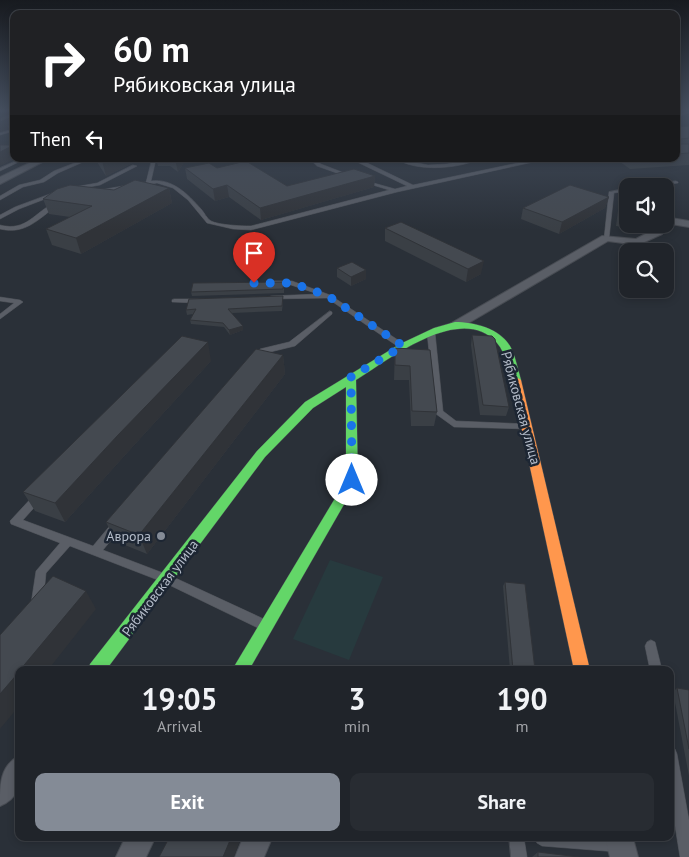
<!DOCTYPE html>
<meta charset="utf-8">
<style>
body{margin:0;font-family:"PT Sans",sans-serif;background:#282c32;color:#f1f3f6;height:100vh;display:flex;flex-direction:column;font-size:19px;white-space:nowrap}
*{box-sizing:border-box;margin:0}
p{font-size:16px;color:#a2a4a8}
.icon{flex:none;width:28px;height:28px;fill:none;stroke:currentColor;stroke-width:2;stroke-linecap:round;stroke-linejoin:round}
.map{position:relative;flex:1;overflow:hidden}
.panel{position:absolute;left:15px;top:666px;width:659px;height:175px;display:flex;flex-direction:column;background:#20242a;border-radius:10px;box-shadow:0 2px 8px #0003,0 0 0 1px #3d4147}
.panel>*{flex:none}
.top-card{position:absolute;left:10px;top:10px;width:670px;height:152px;border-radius:10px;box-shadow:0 2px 8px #0003,0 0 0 1px #3d4147;background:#202124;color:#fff;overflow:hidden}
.tools{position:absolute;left:619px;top:178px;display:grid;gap:10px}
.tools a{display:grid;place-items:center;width:55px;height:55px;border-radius:10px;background:#20242a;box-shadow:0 2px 8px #0003,0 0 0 1px #3d4147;font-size:25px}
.pin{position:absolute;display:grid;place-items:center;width:42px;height:42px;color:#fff;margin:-51px -21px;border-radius:50% 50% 50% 0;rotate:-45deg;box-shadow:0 0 5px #0007}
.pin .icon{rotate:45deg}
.me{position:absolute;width:55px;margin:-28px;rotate:0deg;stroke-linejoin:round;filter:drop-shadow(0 0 4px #0008)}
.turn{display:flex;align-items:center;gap:18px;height:105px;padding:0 20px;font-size:22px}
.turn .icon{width:65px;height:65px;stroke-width:2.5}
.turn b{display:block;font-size:35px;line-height:42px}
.then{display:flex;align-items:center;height:48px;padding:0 20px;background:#0003;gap:10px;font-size:19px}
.eta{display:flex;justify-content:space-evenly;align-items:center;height:85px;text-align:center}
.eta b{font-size:30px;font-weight:700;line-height:35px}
.action{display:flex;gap:10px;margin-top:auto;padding:10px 20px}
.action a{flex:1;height:58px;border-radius:10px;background:#848b96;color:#fff;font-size:20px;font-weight:700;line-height:58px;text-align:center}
.action a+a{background:#282c32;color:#f1f3f6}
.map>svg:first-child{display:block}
</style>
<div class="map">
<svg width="689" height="857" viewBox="0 0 689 857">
<rect width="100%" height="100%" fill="#2a3038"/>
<path fill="#273a3e" d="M330 560 383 577 349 660 293 639Z"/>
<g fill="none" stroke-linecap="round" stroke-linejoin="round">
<defs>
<path id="lane" d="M689 111V113L676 117V115Z
M14 129V131L0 135V133Z
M20 159H25L0 171V168Z
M85 159H90L58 173 44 182 23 187 0 200V196L19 185 40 180 54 171Z
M152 159H156L151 181C172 178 188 194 201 209 204 212 207 219 211 221 219 225 241 226 251 226L389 190 363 182V180L395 189 407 186 355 161 356 159H362L361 160 413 185 508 165 539 159H547L397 192 251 230 233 229 207 223 188 200 173 188 157 183 97 193 94 191 146 182Z
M310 159H314L321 164 352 176 348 177 317 166Z
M397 159 428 165 447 164 473 159H479C459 169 415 172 397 159Z
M133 165 137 166 100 185 72 190 69 188 97 183Z
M676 181 678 182V183L656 186H645Z
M628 188V191L614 193 609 238 604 239 609 192Z
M53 193 58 194 19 209 0 219V215L15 207Z
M56 202 59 204 58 205C38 219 26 235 0 229V225C27 232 34 212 56 202Z
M273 281H292L330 295 407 346 406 348H400L327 298 269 299V297L271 296 318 294 291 285 271 284 270 283Z
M0 297 20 300 23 302 0 319V314L14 303 0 301Z
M174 299H198L201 301 198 303 172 302V300Z
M330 311 332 312V314L295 346 266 353 261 360H255L254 358 260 349 289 342Z
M428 331H431L435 333 443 411 456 421 527 424 530 425 531 427 530 429 454 427 436 414 427 333Z
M38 493 41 494 43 497 41 500 23 520 93 546 113 522 117 521 121 522 122 525 121 528 103 550 171 576 266 620 268 624 266 628 262 630 258 628 163 582 70 546 46 573 43 604 41 608 37 609 33 608 31 604 36 571 60 543 11 524 10 521 35 494Z
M651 640 655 642 662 670H650L645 646 647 642Z
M670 747 675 749 677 754 689 820V857H680L670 795Z
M509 838H524L527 857H511Z
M534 838H621L623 839 626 844 623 849 618 852 542 846 537 843Z"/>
<path id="street" d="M38 159H48L0 184V177Z
M665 217 689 221V227L665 223Z
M654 224H664L662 234 638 245 608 241 460 328 455 329 448 325 602 236 636 239 653 230Z
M19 756C19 778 24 796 0 806 0 784 0 766 19 756Z
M125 838H155L146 857H116Z
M243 838H272L264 857H235Z
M605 838H633L638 857H610Z"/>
<path id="fast" d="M455 322C475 322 503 329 512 350 516 359 518 370 521 380L520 382H512C506 370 507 354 497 343 461 302 390 359 356 380L358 480 249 670H232L346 480V387L313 408 265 457 106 670H88L90 664 257 451 305 402 400 344 434 328Z"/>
<path id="slow" d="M516 377 521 380 590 670H574L511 380Z"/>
</defs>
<use href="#lane" stroke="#484c53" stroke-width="1"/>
<use href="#street" stroke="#484c53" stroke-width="2"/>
<use href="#fast" stroke="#484c53" stroke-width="1"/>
<use href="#slow" stroke="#484c53" stroke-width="1"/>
<use href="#lane" fill="#5a5e66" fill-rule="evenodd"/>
<use href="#street" fill="#5a5e66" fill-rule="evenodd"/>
<use href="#fast" fill="#63d668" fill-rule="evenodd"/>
<use href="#slow" fill="#ff974d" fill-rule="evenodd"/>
</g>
<path fill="#3a3f45" d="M14 112V134H11L9 129 0 132Z
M689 126V165L630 169 616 159H676V127Z
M95 159H141L106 176Z
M156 159H186L178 172 170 166H158Z
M185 168H217L287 186 375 176 374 187 261 220 229 197 215 201 187 179Z
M624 183 628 186V224H633L631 228 616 226 620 195Z
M169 188 172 203 81 254 52 245 46 229 70 217 49 214 43 199 114 190Z
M609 197 605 208 559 234 521 219 523 208Z
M385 228 481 274 466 282 385 241Z
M337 268 366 270V279L351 286 337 277Z
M284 287V293L192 296 191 292Z
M283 301 282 311 232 313 243 330 230 335 224 327 191 324 190 320 193 314 187 315 186 310Z
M472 335 509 407 506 416 480 415 471 345Z
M395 348 430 350 437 412 434 426H411L409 380H394Z
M283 355 285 374 147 554 115 541 106 522Z
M211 361 126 454 65 522 35 511 23 492Z
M505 582 535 670H510L503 586Z
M677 688 689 690V776L673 692Z
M538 852V857H532Z"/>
<path fill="#303338" d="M10 118 13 125H7L9 129 0 132V122Z
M14 145V159H15L0 166V152Z
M107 159H141L106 176 102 161Z
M175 159H186L178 172Z
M375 176 374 187 261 220 260 208Z
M227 185 229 197 215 201 213 189Z
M169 188 172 203 81 254 76 238Z
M609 197 605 208 559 234 562 222Z
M484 261 481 274 466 282 468 269Z
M366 270V279L351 286V277Z
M243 326V330L230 335 229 330Z
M208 342 211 361 126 454 65 522 55 503 118 435Z
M283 355 285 374 147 554 139 535Z
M86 591 96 609 48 670H20Z
M19 672V706L0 729V694Z
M231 838H241L234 857H223Z"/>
<path fill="#444950" stroke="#303338" d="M14 112V125H7L12 123 13 120 10 118 0 122V118Z
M689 126V138L681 139 679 142 681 144H689V153L676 154V127Z
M0 145H14L0 152Z
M246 161 287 186 354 169 375 176 260 208 227 185 213 189 185 168 209 163 217 168Z
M135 180 169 188 76 238 46 229 92 206 43 199 57 189 70 185 114 190Z
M624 183 645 186H628V215L621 214Z
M570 185 609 197 562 222 523 208Z
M401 222 484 261 468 269 385 228Z
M352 262 366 270 351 277 337 268Z
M284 282 283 289 191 292 193 283Z
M283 296 282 306 228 309 243 326 229 330 223 323 190 320 196 309 186 310 189 299Z
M472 335 492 336 495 339 509 407 483 405Z
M182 336 208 342 118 435 55 503 23 492Z
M395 348 430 350 437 412 412 411 410 366 395 365Z
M256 349 283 355 139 535 106 522Z
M53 576 86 591 20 670H19V672L0 694V635Z
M505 582 525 584 535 670H513Z
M677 688 689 690V749Z
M169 838H231L223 857H159Z
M538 852 579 857H538Z"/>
<linearGradient id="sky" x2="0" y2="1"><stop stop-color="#171a1f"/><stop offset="0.48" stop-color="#444e5e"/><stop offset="1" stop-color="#444e5e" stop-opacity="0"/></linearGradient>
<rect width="689" height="230" fill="url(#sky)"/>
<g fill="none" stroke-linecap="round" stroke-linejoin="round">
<path stroke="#1a73e8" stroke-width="9" stroke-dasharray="0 16.2" d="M254 283H292L328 296 403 346 351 377 352 480"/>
</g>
<circle fill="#848b96" stroke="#1d2633" stroke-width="2" cx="161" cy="536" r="5"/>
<g text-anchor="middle" stroke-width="5" stroke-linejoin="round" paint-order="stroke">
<g font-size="14" fill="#b4bcc9" stroke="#1d2633">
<text transform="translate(521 408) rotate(75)" y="5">Рябиковская улица</text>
<text transform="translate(160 588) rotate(-53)" y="5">Рябиковская улица</text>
</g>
<g font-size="14" fill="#b4bcc9" stroke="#1d2633" text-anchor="end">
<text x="151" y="541">Аврора</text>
</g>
</g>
</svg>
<div class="tools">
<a><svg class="icon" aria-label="sound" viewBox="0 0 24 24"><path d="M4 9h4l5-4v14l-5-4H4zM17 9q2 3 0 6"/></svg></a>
<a><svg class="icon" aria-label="search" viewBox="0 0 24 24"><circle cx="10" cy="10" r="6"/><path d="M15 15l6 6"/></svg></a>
</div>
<div class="pin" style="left:254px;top:283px;background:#d93025"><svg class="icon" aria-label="arrive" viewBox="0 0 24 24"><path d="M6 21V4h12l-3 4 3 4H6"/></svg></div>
<svg class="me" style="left:352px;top:480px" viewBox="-20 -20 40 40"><circle r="19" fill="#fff"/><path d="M0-13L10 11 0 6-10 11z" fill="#1a73e8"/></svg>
<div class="top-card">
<div class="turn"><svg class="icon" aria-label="right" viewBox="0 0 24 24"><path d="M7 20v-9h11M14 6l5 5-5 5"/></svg><div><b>60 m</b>Рябиковская улица</div></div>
<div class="then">Then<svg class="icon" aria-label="left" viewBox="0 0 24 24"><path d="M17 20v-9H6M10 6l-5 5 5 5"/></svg></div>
</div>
<section class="panel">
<div class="eta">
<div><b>19:05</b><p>Arrival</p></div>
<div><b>3</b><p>min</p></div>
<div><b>190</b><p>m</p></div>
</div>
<div class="action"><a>Exit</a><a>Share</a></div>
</section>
</div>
